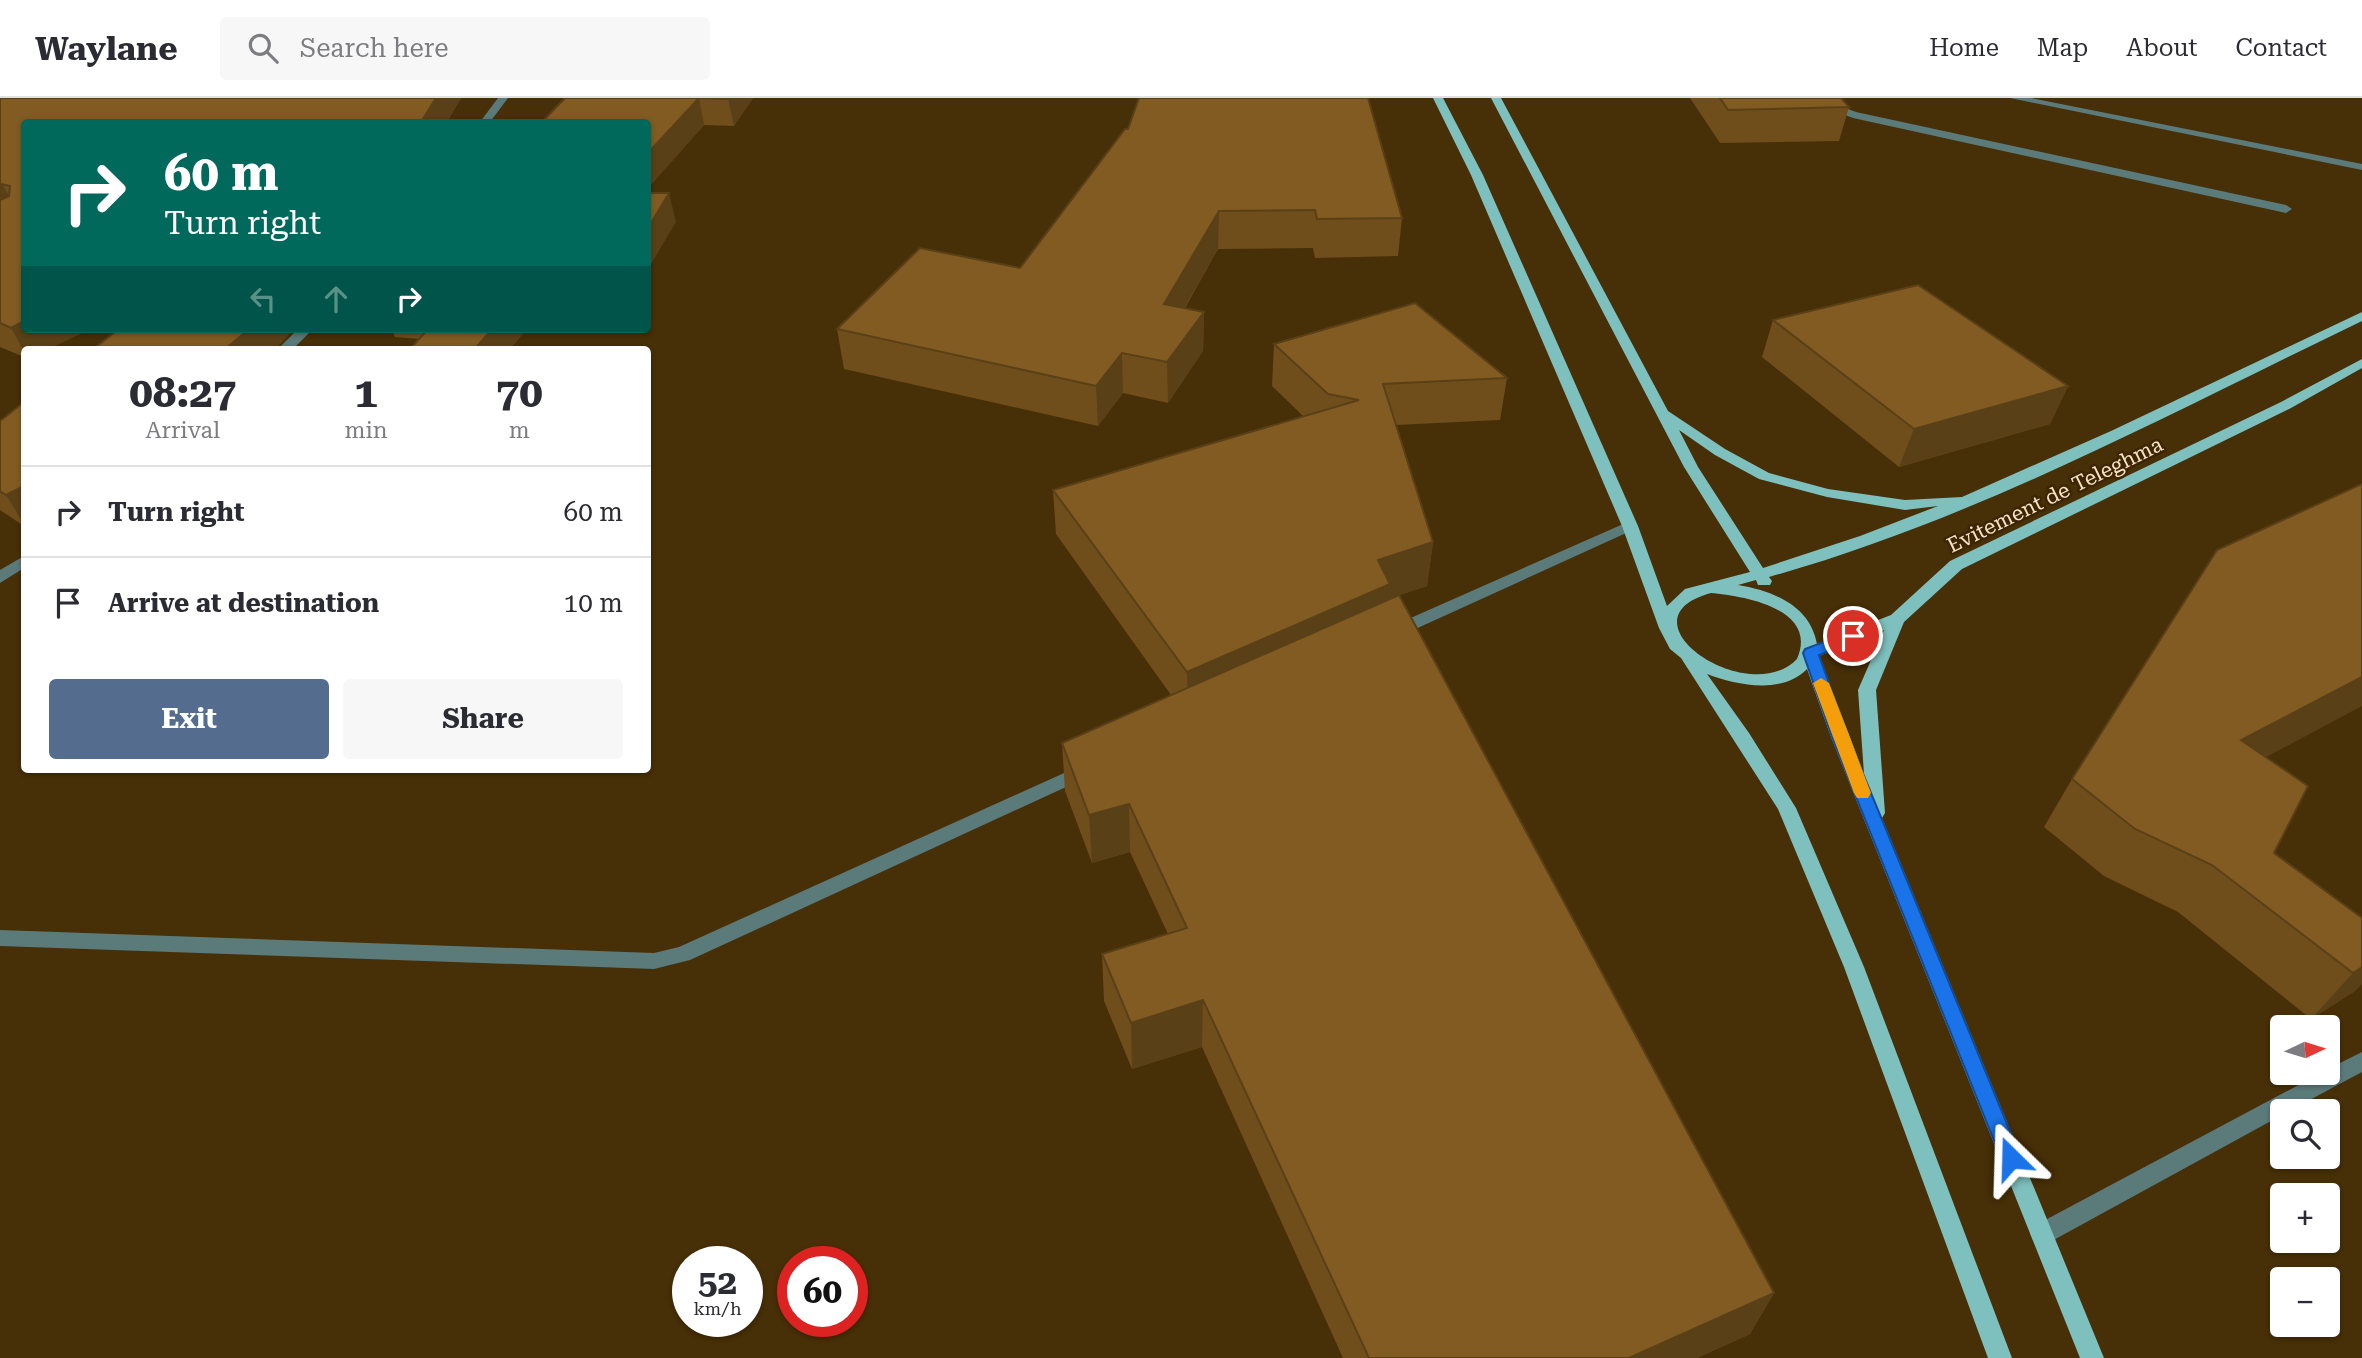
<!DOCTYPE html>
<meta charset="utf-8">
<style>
body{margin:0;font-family:"Roboto Serif",serif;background:#f7f7f7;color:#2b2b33;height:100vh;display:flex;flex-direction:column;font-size:26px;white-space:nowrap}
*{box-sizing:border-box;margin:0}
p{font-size:23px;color:#7c7c81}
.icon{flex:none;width:38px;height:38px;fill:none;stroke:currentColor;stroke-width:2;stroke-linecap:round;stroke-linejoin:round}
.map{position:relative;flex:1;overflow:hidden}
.details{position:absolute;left:21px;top:248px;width:630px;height:427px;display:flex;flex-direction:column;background:#fff;border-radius:7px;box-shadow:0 2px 5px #0004}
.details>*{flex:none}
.banner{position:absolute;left:21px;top:21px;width:630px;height:214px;border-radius:7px;box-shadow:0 2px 5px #0004;background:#00695c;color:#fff;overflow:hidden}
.needle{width:46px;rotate:86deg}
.fabs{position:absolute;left:2270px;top:917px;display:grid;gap:14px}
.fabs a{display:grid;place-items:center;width:70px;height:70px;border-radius:7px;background:#fff;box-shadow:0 2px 5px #0004;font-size:35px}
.speed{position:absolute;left:672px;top:1148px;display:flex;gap:14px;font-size:35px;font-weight:700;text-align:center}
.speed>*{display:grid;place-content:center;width:91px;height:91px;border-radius:50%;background:#fff;box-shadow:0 2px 5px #0004;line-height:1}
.speed small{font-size:18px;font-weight:400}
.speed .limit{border:10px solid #d22;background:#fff;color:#111}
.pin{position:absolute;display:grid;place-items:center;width:60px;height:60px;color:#fff;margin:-30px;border:4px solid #fff;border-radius:50%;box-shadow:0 2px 7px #0007}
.me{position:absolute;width:77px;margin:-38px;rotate:338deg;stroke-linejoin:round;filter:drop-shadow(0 0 5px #0008)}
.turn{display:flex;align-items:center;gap:24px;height:147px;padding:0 28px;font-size:32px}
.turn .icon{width:91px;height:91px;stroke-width:2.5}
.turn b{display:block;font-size:49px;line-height:60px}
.lanes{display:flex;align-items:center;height:66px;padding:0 28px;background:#0003;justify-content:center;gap:35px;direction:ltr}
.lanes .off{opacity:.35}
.eta{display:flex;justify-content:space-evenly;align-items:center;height:119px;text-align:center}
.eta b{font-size:42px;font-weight:700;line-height:49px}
.primary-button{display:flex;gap:14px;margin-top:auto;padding:14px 28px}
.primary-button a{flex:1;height:80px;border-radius:7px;background:#546c8d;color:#fff;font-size:28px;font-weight:700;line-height:80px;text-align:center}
.primary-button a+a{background:#f7f7f7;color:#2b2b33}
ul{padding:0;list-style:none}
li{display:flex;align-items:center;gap:21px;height:91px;padding:0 28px;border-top:2px solid #e1e1e2}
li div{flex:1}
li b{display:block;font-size:26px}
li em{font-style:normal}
header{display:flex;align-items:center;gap:42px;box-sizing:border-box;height:98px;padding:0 35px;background:#fff;border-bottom:2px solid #e1e1e2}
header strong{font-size:33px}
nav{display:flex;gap:38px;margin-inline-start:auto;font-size:24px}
.search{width:490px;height:63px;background:#f7f7f7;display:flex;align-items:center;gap:18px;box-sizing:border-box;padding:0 24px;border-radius:7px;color:#7c7c81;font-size:26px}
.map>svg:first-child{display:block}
</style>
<header>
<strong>Waylane</strong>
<div class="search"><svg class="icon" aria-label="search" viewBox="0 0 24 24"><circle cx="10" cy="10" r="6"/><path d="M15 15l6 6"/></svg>Search here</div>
<nav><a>Home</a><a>Map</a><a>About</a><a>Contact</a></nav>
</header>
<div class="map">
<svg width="2362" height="1260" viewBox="0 0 2362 1260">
<rect width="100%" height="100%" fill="#472f07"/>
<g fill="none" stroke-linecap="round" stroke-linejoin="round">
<path fill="#5b7a7a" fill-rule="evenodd" d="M498 0H508L490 24H480Z
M1817 0H1828L1835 6 1856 14 2286 107 2292 111 2286 115 1853 20 1827 10Z
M2010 0H2031L2362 66V72Z
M298 231H313L292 252H277Z
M1630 423 1638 428 1635 431 1400 538H1388L1386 534 1388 530Z
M24 458V470L0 485V472Z
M1084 666 1090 668 1093 673 1090 678 690 862 654 871 0 848V832L654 855 679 849Z
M2362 954V974L2289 1013H2282V1017L2050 1144 2042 1147 2034 1144 2030 1136 2034 1128 2321 975H2328V971Z"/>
<path fill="#7ec0be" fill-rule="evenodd" d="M1433 0H1443L1483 77 1638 428 1667 508 1685 491 1750 474 1684 369 1491 0H1501L1668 313 1725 351 1769 375 1828 391 1905 402 1962 399 2111 333 2362 214V223C2169 316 1976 421 1769 479L1772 483 1770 487H1758L1756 482 1738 487C1773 493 1810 507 1817 546L1891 517 1950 463 2281 304 2362 261V270L2291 310 1962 471 1904 524 1876 592 1885 715 1882 720 2104 1260H2080L1831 639 1807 571C1782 597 1736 587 1707 576L1749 635 1796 710 1864 869 2012 1260H1988L1844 869 1778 711 1681 560 1670 551 1659 530 1622 428 1471 77ZM1679 332 1715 357 1759 381 1827 399 1905 412 1938 408 1860 438 1763 470 1698 369ZM1711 495C1743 498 1819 510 1797 561 1748 612 1615 521 1711 495ZM1884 532 1858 592 1864 676 1819 558Z"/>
</g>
<path fill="#6f4e1c" d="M0 0H461L447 24H24V231H90L46 252H24V259L0 249Z
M565 0H753L734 28 704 27 648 90V24Z
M1690 0H1841L1849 9 1839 43 1720 45Z
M1125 31 1402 120 1398 158 1315 160 1313 150 1218 151 1185 210 1204 214 1203 253 1168 305 1123 295 1098 328 844 271 837 231 1020 170Z
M1773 222 2068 288 2050 326 1899 369 1762 259Z
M315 231H328L327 233Z
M391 231H527L509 252H409L419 241 395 239Z
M1274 246 1507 280 1500 322 1396 327 1433 444 1427 488 1399 497 1774 1195 1750 1236 1697 1260H1343L1202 949 1132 971 1104 903 1102 856 1168 836 1130 754 1092 765 1065 693 1062 645 1171 597 1056 436 1053 392 1304 319 1272 288Z
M24 304V428L0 412V323Z
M2266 659 2274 755 2362 820 2355 893 2311 921 2178 814 2104 778 2044 729 2072 681Z"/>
<path fill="#5a4017" d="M436 0H461L447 24H421Z
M699 0 704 27 648 90V55Z
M729 0H753L734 28 728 1Z
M2 86 19 115 0 126V87Z
M669 95 676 124 648 171V130Z
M1219 113 1218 151 1164 245V206Z
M1204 214 1203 253 1168 305 1167 264Z
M24 223V231H90L46 252H24V253L11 230Z
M249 231H294L275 252H224Z
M492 231H527L509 252H474Z
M1122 255 1123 295 1098 328 1096 288Z
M2068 288 2050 326 1899 369 1914 331Z
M24 388V426L6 397Z
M1433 444 1427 488 1389 501 1187 619V574L1378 462Z
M2362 579V608L2208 690 2241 642Z
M1129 706 1130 754 1092 765 1089 717Z
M2362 869V886L2355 893 2311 921 2353 875Z
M1203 902 1202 949 1132 971 1131 925Z
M1774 1195 1750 1236 1697 1260H1629Z"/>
<path fill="#815b21" stroke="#5a4017" stroke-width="2" d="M0 0H436L421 24H24V223L11 230 0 225V102L9 98 10 88 2 86 0 87Z
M565 0H729L728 1 699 0 648 55V24H542Z
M1139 0H1368L1402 120 1317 121 1315 112 1219 113 1164 206 1204 214 1167 264 1122 255 1096 288 837 231 920 150 1020 170 1125 31H1128Z
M1720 0H1841L1849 9 1728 12Z
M648 95H669L648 130Z
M1918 187 2068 288 1914 331 1773 222Z
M1415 205 1507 280 1383 286 1433 444 1378 462 1390 486 1187 574 1053 392 1359 302 1328 296 1274 246Z
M119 231H249L224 252H92Z
M428 231H492L474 252H409Z
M24 304V388L6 397 0 393V323Z
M2362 386V579L2241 642 2308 688 2274 755 2362 820V869L2353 875 2212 767 2135 731 2072 681 2217 452Z
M1399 497 1774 1195 1629 1260H1369L1203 902 1131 925 1102 856 1187 830 1129 706 1089 717 1062 645Z"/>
<path fill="#1a73e8" stroke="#114b97" stroke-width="2" d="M1853 533 1861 538 1859 542 1819 557 1848 639 2021 1060 2018 1067 2011 1069 2004 1067 2001 1060 1832 639 1803 555 1805 551Z"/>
<path fill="#f59e0b" d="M1821 580 1829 585 1871 695 1868 700H1857L1854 695 1813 585Z"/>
<g text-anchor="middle" stroke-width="5" stroke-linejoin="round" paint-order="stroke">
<g font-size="21" fill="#f5e2c9" stroke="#3c2500">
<text transform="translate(2055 397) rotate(-26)" y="7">Evitement de Teleghma</text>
</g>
</g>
</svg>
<div class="fabs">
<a><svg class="needle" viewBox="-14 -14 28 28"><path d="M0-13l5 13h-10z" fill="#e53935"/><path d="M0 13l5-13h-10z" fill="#7c7c81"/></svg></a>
<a><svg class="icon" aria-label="search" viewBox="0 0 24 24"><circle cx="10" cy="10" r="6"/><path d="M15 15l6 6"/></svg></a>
<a>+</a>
<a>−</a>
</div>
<div class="speed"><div>52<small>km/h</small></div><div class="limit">60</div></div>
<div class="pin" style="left:1853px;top:538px;background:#d93025"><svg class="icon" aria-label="arrive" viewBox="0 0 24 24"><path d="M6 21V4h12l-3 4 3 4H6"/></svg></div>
<svg class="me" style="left:2011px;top:1060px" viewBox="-20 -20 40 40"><path d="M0-17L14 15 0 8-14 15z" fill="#1a73e8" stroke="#fff" stroke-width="4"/></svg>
<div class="banner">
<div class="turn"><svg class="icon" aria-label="right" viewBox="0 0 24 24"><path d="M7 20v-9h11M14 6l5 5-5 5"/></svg><div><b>60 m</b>Turn right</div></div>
<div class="lanes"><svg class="icon off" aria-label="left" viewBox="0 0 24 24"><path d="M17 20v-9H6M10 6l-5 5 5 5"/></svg><svg class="icon off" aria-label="ahead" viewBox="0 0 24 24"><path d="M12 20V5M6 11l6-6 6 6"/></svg><svg class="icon" aria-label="right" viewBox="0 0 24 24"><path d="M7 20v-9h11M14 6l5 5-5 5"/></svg></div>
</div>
<section class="details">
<div class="eta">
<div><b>08:27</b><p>Arrival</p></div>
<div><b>1</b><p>min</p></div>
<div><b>70</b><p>m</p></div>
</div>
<ul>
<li><svg class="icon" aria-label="right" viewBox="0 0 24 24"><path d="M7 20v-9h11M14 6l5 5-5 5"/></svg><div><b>Turn right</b></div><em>60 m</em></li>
<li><svg class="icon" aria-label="arrive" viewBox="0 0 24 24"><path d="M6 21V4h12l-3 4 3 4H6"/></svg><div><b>Arrive at destination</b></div><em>10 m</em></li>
</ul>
<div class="primary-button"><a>Exit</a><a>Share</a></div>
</section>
</div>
